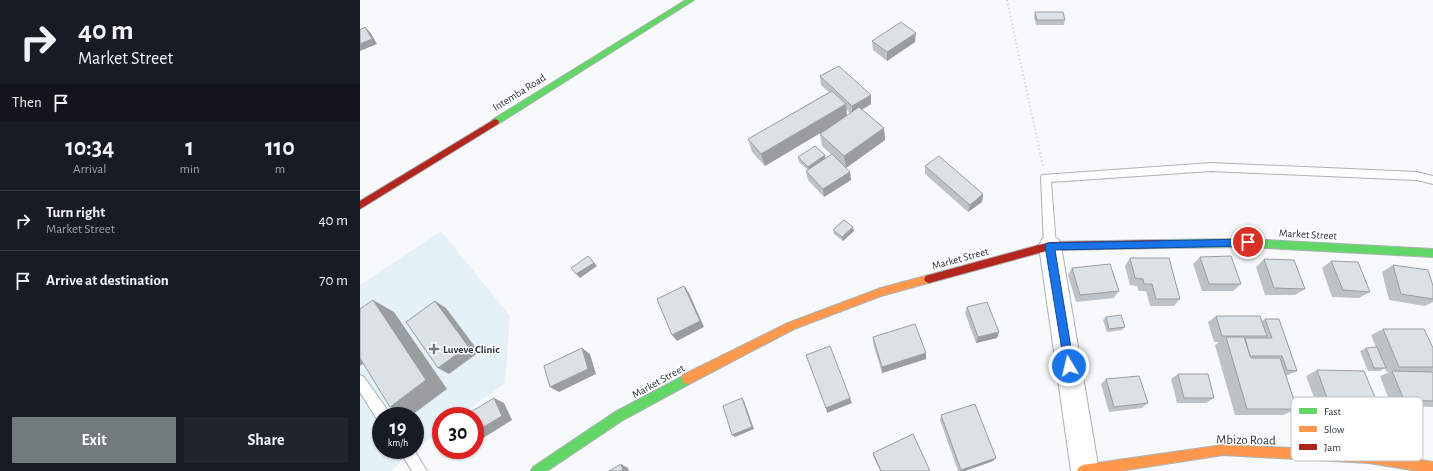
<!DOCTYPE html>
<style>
body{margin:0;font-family:"Alegreya Sans",sans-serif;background:#20242c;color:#f1f3f6;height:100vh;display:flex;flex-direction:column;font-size:15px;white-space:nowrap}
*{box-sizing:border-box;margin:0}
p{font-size:13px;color:#9ea1a6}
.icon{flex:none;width:22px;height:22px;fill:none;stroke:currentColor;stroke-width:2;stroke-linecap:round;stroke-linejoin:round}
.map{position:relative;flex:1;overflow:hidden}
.drawer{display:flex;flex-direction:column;background:#171b24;width:360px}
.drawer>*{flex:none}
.guide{background:#171b24;color:#f1f3f6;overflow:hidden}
.speed{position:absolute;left:12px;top:407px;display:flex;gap:8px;font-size:20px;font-weight:700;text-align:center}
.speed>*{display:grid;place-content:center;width:52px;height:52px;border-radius:50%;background:#171b24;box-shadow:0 1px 3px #0004;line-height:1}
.speed small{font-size:10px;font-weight:400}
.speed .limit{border:6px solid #d22;background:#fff;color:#111}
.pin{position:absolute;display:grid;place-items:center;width:34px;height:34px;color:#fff;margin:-17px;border:2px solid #fff;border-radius:50%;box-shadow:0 1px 4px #0007}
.me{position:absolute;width:44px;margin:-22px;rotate:351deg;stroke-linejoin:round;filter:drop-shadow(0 0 3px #0008)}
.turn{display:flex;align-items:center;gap:14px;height:84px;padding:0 12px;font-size:18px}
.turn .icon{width:52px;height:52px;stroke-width:2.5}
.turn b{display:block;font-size:28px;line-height:34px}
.then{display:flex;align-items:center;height:38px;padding:0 12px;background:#0003;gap:8px;font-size:15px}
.eta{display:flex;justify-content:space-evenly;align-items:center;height:68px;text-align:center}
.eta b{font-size:24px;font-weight:700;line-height:28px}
.action{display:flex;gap:8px;margin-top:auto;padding:8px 12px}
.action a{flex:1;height:46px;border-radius:0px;background:#727a7e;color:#fff;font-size:16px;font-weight:700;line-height:46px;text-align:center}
.action a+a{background:#20242c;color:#f1f3f6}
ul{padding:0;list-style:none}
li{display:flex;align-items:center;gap:12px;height:60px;padding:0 12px;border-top:1px solid #363941}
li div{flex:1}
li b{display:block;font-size:15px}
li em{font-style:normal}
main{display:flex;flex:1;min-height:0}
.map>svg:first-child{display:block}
</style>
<main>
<section class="drawer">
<div class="guide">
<div class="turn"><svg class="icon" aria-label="right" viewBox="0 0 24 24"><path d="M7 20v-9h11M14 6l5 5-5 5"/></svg><div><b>40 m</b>Market Street</div></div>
<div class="then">Then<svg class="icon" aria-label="arrive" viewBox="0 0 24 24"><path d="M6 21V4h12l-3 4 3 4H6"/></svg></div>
</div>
<div class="eta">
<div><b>10:34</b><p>Arrival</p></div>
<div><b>1</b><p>min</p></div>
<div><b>110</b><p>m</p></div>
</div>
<ul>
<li><svg class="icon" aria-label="right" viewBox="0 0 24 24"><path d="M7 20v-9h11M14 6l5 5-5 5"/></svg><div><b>Turn right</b><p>Market Street</p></div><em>40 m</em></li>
<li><svg class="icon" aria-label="arrive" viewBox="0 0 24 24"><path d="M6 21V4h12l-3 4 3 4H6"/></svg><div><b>Arrive at destination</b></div><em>70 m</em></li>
</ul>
<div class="action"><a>Exit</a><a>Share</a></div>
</section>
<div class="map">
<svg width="1073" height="471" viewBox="0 0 1073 471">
<rect width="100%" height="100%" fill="#f7f9fb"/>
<path fill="#e4f1f7" d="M81 231 150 316 145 383 100 416H81V430L55 450V416H21V450H54L44 458 31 471H0V285Z"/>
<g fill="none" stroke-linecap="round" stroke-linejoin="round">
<defs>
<path id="lane" d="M851 163 1057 172 1073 176V184L1057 180 851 171 691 182 696 246 694 249 690 251 686 249 684 246 681 178 682 175Z
M0 375 4 377 28 411 30 416H21V422L18 421 0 392Z
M39 450H54L67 471H52Z"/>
<path id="street" d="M690 236 698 239 701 246 739 471H711L679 246 682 239Z"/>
<path id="fast" d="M326 0H334L138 124H132L131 122 132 120Z
M888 239 1073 249V257L888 247 802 248 799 247 797 244 799 241 802 240Z
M327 374 331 375 332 379 331 383 263 420 187 471H171L173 467 255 412Z"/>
<path id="slow" d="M569 275 572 276 574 279 572 282 521 296 434 329 331 383 327 384 323 383 322 379 323 375 428 323 521 288Z
M863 445 1009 451 1073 462V471H1058L1009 463 863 455 760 471H717L719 467 723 465Z"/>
<path id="jam" d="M135 119 138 120 139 122 138 124 0 209V201Z
M802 240 805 241 807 244 805 247 802 248 690 250 569 283 566 282 564 279 566 276 569 275 690 242Z"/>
</defs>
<use href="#lane" stroke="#acb2b6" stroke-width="2"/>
<use href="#street" stroke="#acb2b6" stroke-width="2"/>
<use href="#fast" stroke="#acb2b6" stroke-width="2"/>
<use href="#slow" stroke="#acb2b6" stroke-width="2"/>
<use href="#jam" stroke="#acb2b6" stroke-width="2"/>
<path stroke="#d8dada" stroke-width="2" stroke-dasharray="1.5 2.5" stroke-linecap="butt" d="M647 0 683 166"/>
<use href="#lane" fill="#fefefe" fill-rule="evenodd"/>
<use href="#street" fill="#fefefe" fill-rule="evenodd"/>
<use href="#fast" fill="#63d668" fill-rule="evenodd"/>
<use href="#slow" fill="#ff974d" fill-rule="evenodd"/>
<use href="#jam" fill="#b3261e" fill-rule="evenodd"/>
</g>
<path fill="#bdc2c6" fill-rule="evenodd" d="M675 12 705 20 704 25H676L674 17Z
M512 41 555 42 527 61 513 50Z
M460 76 511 95V104L502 110 524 128 525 140 486 168 490 172 491 180 464 197 448 180 446 171 448 170 439 162 438 157 466 159 472 155 462 146 460 134 472 126 405 166 392 152 388 139 469 92 461 85ZM486 109 490 113 487 116Z
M565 166 623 194 622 202 608 212 565 174Z
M473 230 494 231 483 241 474 234Z
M840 257 881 284 873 291H842L833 264Z
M770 258 820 299 814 306H790L786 291H779L777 286 770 285 765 266Z
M904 259 945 289 935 295H905L896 267Z
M971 261 1010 292 999 298 972 297 962 268Z
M1033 265 1073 286V302L1065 306 1029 300 1022 272Z
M712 268 759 291 754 298 716 302 708 275Z
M607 307 639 332 637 338 616 343 605 313Z
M856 316 902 321 905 319 937 371 926 376 937 409 923 415H875L855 345 859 342H854L848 322Z
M746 317 765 327 762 330 747 332 743 320Z
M1023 329 1073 348V371L1070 372H1073V407L1031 405 1020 376 1029 372H1027L1025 368 1020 371H1008L1000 351 1006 348 1016 347 1011 335Z
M513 337 566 353V359L522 373 513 343Z
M957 370 1021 412 1009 417 961 416 946 376Z
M818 374 854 398 846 403H817L811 379Z
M746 379 788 403 782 408 749 412 741 384Z
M581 415 633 461 605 471H598L580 420Z
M513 453 570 471H520L513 456Z"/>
<path fill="#9a9ea1" d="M5 27 10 32 17 44 0 51V44Z
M556 33 555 42 527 61V52Z
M511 95V104L492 115V106Z
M486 104 487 117 405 166 401 154Z
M524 128 525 140 486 168 484 156Z
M465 155 466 160 449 172 448 167Z
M490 172 491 180 464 197 463 189Z
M623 194 622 202 608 212 610 205Z
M493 227 494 231 483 241 482 237Z
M228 256 237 266 220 278 216 274Z
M324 286 329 293 344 327 317 341 312 335Z
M13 300 34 312 87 389 52 415 30 407Z
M75 301 86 308 119 352 89 374 78 368Z
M639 332 637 338 616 343 618 337Z
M222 348 230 354 236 374 199 392 190 387Z
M0 349 15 355 0 366Z
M566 353V359L522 373V367Z
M134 398 144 403 152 420 120 440 115 438V432Z
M382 398 384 401 394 429 375 437 372 435Z
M490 398 492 403 467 413 466 408Z
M636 458 633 461 605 471H600L601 470Z
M261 464 268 468 269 471H263Z"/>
<path fill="#dce1e6" stroke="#9a9ea1" d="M675 12H703L705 20H677Z
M541 22 556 33 527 52 512 41Z
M5 27 12 39 0 44V30Z
M479 66 511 95 492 106 460 76Z
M472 91 486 104 401 154 388 139Z
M499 107 524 128 484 156 460 134Z
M455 146 465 155 448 167 438 157Z
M472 154 490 172 463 189 446 171Z
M579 156 623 194 610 205 565 166Z
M484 220 493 227 482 237 473 230Z
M228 256 234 263 216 274 211 268Z
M871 256 881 284H849L840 257Z
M770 258H809L820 299H796L792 284H784L783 279 775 278Z
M904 259 934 260 945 289 914 288Z
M971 261 998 262 1010 292 983 290Z
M750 264 759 291 720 295 712 268Z
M1033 265 1068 270 1073 286V299L1041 294Z
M324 286 340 321 312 335 297 299Z
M13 300 66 380 30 407 0 358V309Z
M75 301 108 346 78 368 46 322Z
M627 302 639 332 618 337 607 307Z
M761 315 765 327 749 329 746 317Z
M856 316H900L907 336H862Z
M905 319H919L937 371 927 370 922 356H890L885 338H912Z
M555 324 566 353 522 367 513 337Z
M1023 329H1064L1073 348V367H1039Z
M866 337H884L891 358H920L937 409H887Z
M470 346 490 398 466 408 446 355Z
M1017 347 1026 368H1014L1006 348Z
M222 348 228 369 190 387 184 366Z
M957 370 1004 371 1021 412H972Z
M1032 371 1073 372V401L1044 400Z
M818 374H848L854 398H824Z
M779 376 788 403 754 407 746 379Z
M134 398 142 416 115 432V416H104Z
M382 398 392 427 372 435 363 406Z
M615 404 636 458 601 470 581 415Z
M553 434 570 471H521L513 453Z
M261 464 263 471H249Z"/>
<path fill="#1a73e8" stroke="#114b97" d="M888 239 892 240 893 242 892 245 888 246 695 250 714 366 712 369 709 371 705 369 685 246 687 243Z"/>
<path fill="#727a7e" stroke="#fff" stroke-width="1.5" d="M72 343h4v4h4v4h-4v4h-4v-4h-4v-4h4z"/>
<g text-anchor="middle" stroke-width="3" stroke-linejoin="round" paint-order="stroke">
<g font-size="11" fill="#2a353a" stroke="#fff">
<text transform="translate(159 92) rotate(-32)" y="4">Intemba Road</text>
<text transform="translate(948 234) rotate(3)" y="4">Market Street</text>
<text transform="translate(600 258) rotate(-15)" y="4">Market Street</text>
<text transform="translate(298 381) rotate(-29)" y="4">Market Street</text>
</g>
<g font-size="11" font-weight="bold" fill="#2a353a" stroke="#fff" text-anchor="start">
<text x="83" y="353">Luveve Clinic</text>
</g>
<g font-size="13" fill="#2a353a" stroke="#fff">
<text transform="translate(886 439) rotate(1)" y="5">Mbizo Road</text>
</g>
</g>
<rect x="931" y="397" width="132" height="64" rx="6" fill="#fff" stroke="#bfc2c4" stroke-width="1"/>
<rect x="939" y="408" width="18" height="6" fill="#63d668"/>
<rect x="939" y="426" width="18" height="6" fill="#ff974d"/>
<rect x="939" y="444" width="18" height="6" fill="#b3261e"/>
<g font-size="11" fill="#2a353a">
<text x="964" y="415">Fast</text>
<text x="964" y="433">Slow</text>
<text x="964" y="451">Jam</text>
</g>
</svg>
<div class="speed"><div>19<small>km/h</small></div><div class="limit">30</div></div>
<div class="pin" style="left:888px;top:242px;background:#d93025"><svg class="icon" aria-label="arrive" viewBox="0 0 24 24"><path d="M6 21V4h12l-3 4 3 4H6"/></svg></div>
<svg class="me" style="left:709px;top:366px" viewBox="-20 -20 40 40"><circle r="17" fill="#1a73e8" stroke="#fff" stroke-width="3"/><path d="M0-11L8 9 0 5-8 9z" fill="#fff"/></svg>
</div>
</main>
